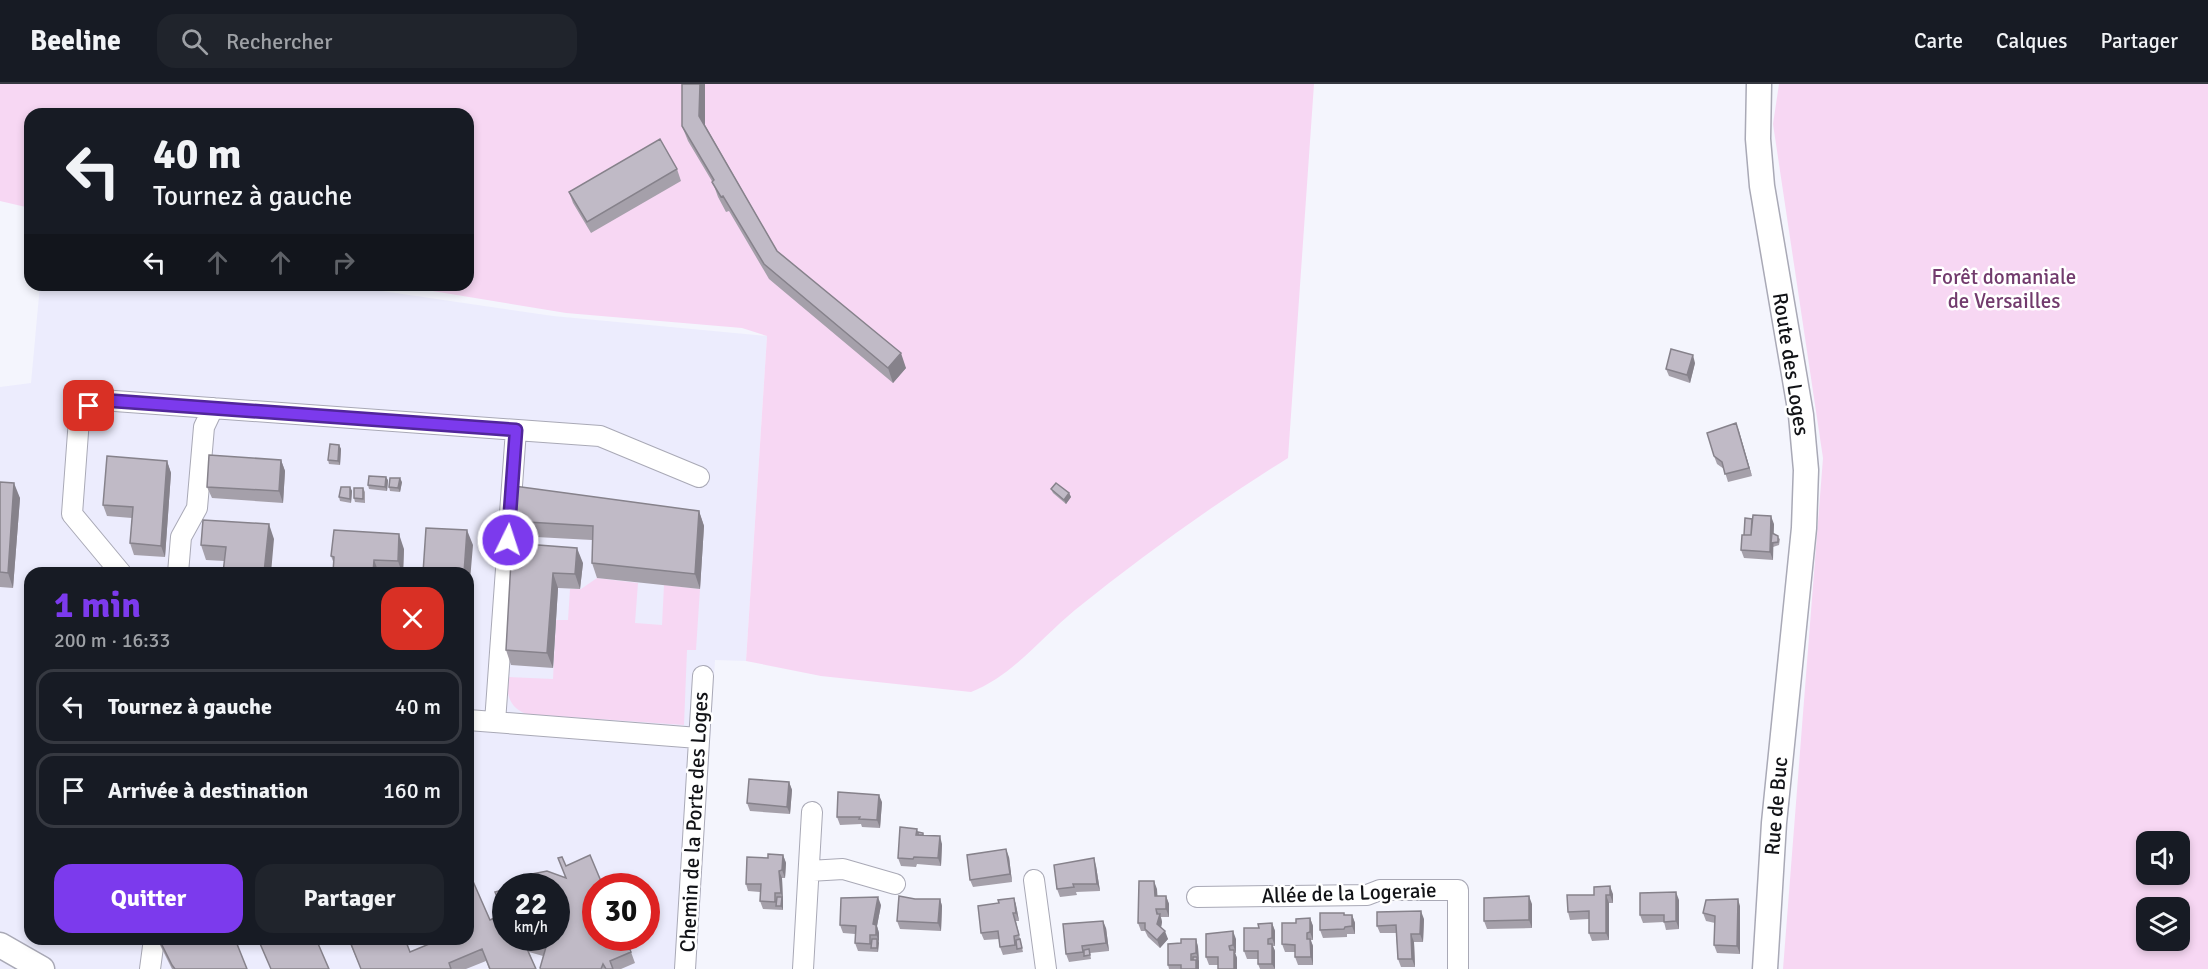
<!DOCTYPE html>
<html lang="fr">
<meta charset="utf-8">
<style>
body{margin:0;font-family:Signika,sans-serif;background:#20242c;color:#f1f3f6;height:100vh;display:flex;flex-direction:column;font-size:22px;white-space:nowrap}
*{box-sizing:border-box;margin:0}
p{font-size:20px;color:#9ea1a6}
.icon{flex:none;width:33px;height:33px;fill:none;stroke:currentColor;stroke-width:2;stroke-linecap:round;stroke-linejoin:round}
.map{position:relative;flex:1;overflow:hidden}
.sheet{position:absolute;left:24px;top:483px;width:450px;height:378px;display:flex;flex-direction:column;background:#171b24;border-radius:18px;box-shadow:0 3px 9px #0003}
.sheet>*{flex:none}
.guide{position:absolute;left:24px;top:24px;width:450px;height:183px;border-radius:18px;box-shadow:0 3px 9px #0003;background:#171b24;color:#f1f3f6;overflow:hidden}
.fabs{position:absolute;left:2136px;top:747px;display:grid;gap:12px}
.fabs a{display:grid;place-items:center;width:54px;height:54px;border-radius:12px;background:#171b24;box-shadow:0 3px 9px #0003;font-size:30px}
.speed{position:absolute;left:492px;top:789px;display:flex;gap:12px;font-size:30px;font-weight:700;text-align:center}
.speed>*{display:grid;place-content:center;width:78px;height:78px;border-radius:50%;background:#171b24;box-shadow:0 3px 9px #0003;line-height:1}
.speed small{font-size:15px;font-weight:400}
.speed .limit{border:9px solid #d22;background:#fff;color:#111}
.pin{position:absolute;display:grid;place-items:center;width:51px;height:51px;color:#fff;margin:-26px;border-radius:12px;box-shadow:0 3px 9px #0006}
.me{position:absolute;width:66px;margin:-33px;rotate:4deg;stroke-linejoin:round;filter:drop-shadow(0 0 4px #0008)}
.turn{display:flex;align-items:center;gap:21px;height:126px;padding:0 30px;font-size:27px}
.turn .icon{width:78px;height:78px;stroke-width:2.5}
.turn b{display:block;font-size:42px;line-height:51px}
.lanes{display:flex;align-items:center;height:57px;padding:0 30px;background:#0003;justify-content:center;gap:30px;direction:ltr}
.lanes .off{opacity:.35}
.round{display:grid;place-items:center;flex:none;width:63px;height:63px;border-radius:18px;background:#20242c}
.summary{display:flex;align-items:center;justify-content:space-between;height:102px;padding:0 30px}
h1{font-size:36px;font-weight:800;line-height:45px;color:#7c3aed}
.cta{display:flex;gap:12px;margin-top:auto;padding:12px 30px}
.cta a{flex:1;height:69px;border-radius:18px;background:#7c3aed;color:#fff;font-size:24px;font-weight:800;line-height:69px;text-align:center}
.cta a+a{background:#20242c;color:#f1f3f6}
ul{padding:0;list-style:none}
li{display:flex;align-items:center;gap:18px;height:75px;margin:0 12px 9px;padding:0 18px;border:3px solid #363941;border-radius:18px}
li div{flex:1}
li b{display:block;font-size:22px}
li em{font-style:normal}
header{display:flex;align-items:center;gap:36px;box-sizing:border-box;height:84px;padding:0 30px;background:#171b24;border-bottom:2px solid #363941}
header strong{font-size:28px}
nav{display:flex;gap:33px;margin-inline-start:auto;font-size:21px}
.search{width:420px;height:54px;background:#20242c;display:flex;align-items:center;gap:15px;box-sizing:border-box;padding:0 21px;border-radius:18px;color:#9ea1a6;font-size:22px}
.map>svg:first-child{display:block}
</style>
<header>
<strong>Beeline</strong>
<div class="search"><svg class="icon" aria-label="search" viewBox="0 0 24 24"><circle cx="10" cy="10" r="6"/><path d="M15 15l6 6"/></svg>Rechercher</div>
<nav><a>Carte</a><a>Calques</a><a>Partager</a></nav>
</header>
<div class="map">
<svg width="2208" height="885" viewBox="0 0 2208 885">
<rect width="100%" height="100%" fill="#f4f5fd"/>
<path fill="#ececfd" fill-rule="evenodd" d="M40 201H341L553 232 767 252 746 577 715 576 696 885H0V303L31 299ZM30 489H468V855H30ZM506 802H556V854H506ZM596 802H646V854H596Z"/>
<path fill="#f7d7f3" fill-rule="evenodd" d="M0 0H1314L1288 374C1214 420 1143 471 1075 526 1041 554 1012 592 971 608L821 592 746 577 767 252 742 244 566 229 396 201H468V30H30V124L0 117Z
M1779 0H2208V885H1783L1823 374 1773 40ZM2146 758H2180V790H2146ZM2146 824H2180V856H2146Z
M597 494 638 499 635 539 662 541 664 501 700 505 696 566H687L684 641 526 630C508 622 508 612 506 593L553 595 556 536H568L570 505H581Z"/>
<g fill="none" stroke-linecap="round" stroke-linejoin="round">
<defs>
<path id="minor" d="M121 489 72 430 79 335 89 322 101 316 600 352 699 393
M178 489 181 453 197 424 204 343 213 324
M468 636 698 654
M495 638 516 346
M809 787 843 785 895 800
M1034 796 1046 885
M1197 813 1367 811 1380 806H1458V885
M150 885 154 855
M685 885 703 592
M803 885 812 728"/>
<path id="tertiary" d="M1759 0 1758 55 1762 102 1801 331 1806 386 1804 444 1774 739 1765 885
M0 861 42 885"/>
</defs>
<use href="#minor" stroke="#a9a9b6" stroke-width="22"/>
<use href="#tertiary" stroke="#a9a9b6" stroke-width="27"/>
<use href="#minor" stroke="#fff" stroke-width="20"/>
<use href="#tertiary" stroke="#fff" stroke-width="24"/>
</g>
<path fill="#a5a0aa" d="M705 41 777 167 906 284 893 299 769 195 729 127 726 128 718 113 713 99 688 57 682 42Z
M677 85 681 97 591 149 573 119 569 108Z
M1695 279 1690 299 1669 292 1666 285Z
M1736 339 1752 392 1728 398 1724 385 1717 380 1714 372Z
M339 361 341 365 340 381 329 380 328 376Z
M281 376 285 387 283 419 212 414 207 403Z
M167 377 171 389 165 473 134 471 130 459 132 434 107 432 103 421Z
M388 396 387 407 369 405 368 401Z
M0 398 20 414 13 504 0 503Z
M402 398 400 408 390 407 389 403Z
M350 403 352 407 351 419 340 417 339 413Z
M363 404 365 408V419L355 418 354 414Z
M1051 405 1069 409 1071 413 1066 420 1053 409Z
M699 427 704 442 700 505 597 494 592 479V456L517 452 511 437Z
M1774 440 1773 449 1780 455 1779 461 1773 463V476L1744 474 1741 466Z
M274 455 224 477 206 476 201 461Z
M512 459 583 479 580 505 558 504 553 584 511 581 506 566Z
M404 465 403 489H333L334 480 331 472Z
M789 698 792 706 790 730 750 727 747 719Z
M882 718 880 744 862 743 861 740 840 741 837 733Z
M917 745 918 748 942 760 941 782 917 780 916 783 901 782 898 774Z
M783 771 786 779 785 794H782L783 826 763 825 760 817V808L748 807 746 800 768 774Z
M1009 773 1012 798 973 803 970 796Z
M558 774 566 782 631 868 635 879 621 885H541L543 872 529 868 536 885H489L486 877 466 885H361L348 855H405L410 868 503 830V806L506 854 566 794Z
M1096 782 1100 807 1076 808 1077 811 1060 813 1057 805Z
M1157 805V812H1166L1169 820V833H1161L1162 838 1161 844 1168 855 1160 864 1148 853 1145 847H1141L1138 839Z
M1613 810V819H1609V856L1592 857 1589 849V835L1570 836 1568 828 1594 811Z
M1014 814 1016 821 1019 837H1016L1023 868 1003 871 1000 863 999 855 984 856 981 849 999 819Z
M915 815H940L942 822 941 847 900 845 897 837Z
M1679 816V845L1666 846 1664 838 1643 839 1640 831Z
M1532 820V844L1487 845 1484 837Z
M881 821 877 842 879 849 878 868 858 867 855 859V850L843 849 840 841Z
M1740 822V870L1717 869 1714 861 1715 839 1706 837 1703 829Z
M1344 829 1345 831H1352L1355 839V850H1347V853L1323 854 1320 846Z
M1310 834 1313 842V856H1311L1313 862V881H1298L1295 873V868H1285L1282 860 1296 839Z
M1424 835 1423 858H1414L1415 883H1401L1398 875 1396 849H1380L1377 842Z
M1272 839 1275 847V862H1273L1275 867V885H1260L1258 880V875H1247L1244 867 1259 844Z
M1106 844 1109 867 1090 869 1091 875 1069 878 1066 870Z
M157 855H235L247 885H172Z
M1196 855 1198 863 1199 885H1169L1168 881 1181 859Z
M1236 855V869H1235L1237 874V885H1218V881H1209L1206 873Z"/>
<path fill="#86828b" d="M700 0H705V47L699 32Z
M901 269 906 284 893 299 888 284Z
M1693 271 1695 279 1690 299 1687 291Z
M1736 339 1739 347 1752 392 1749 384Z
M339 361 341 365 340 381 338 377Z
M281 376 285 387 283 419 279 407Z
M167 377 171 389 165 473 161 462Z
M386 393 388 396 387 407 385 403Z
M400 394 402 398 400 408 398 404Z
M14 399 20 414 13 504 8 489Z
M350 403 352 407 351 419 350 415Z
M1069 409 1071 413 1066 420 1064 416Z
M699 427 704 442 700 505 695 490Z
M1771 432 1774 440 1773 476 1770 468Z
M269 440 274 455 271 489H264Z
M467 446 473 461 468 520V489H464Z
M399 450 404 465 403 489H402L398 477Z
M577 464 583 479 580 505 575 490Z
M374 476 379 489H373Z
M553 489 558 504 553 584 547 569Z
M789 698 792 706 790 730 787 723Z
M879 711 882 718 880 744 877 736Z
M940 752 942 760 941 782 938 774Z
M1006 765 1009 773 1012 798 1010 790Z
M783 771 786 779 785 794 782 786Z
M1094 774 1096 782 1100 807 1097 800Z
M779 787 782 794 783 817 781 809Z
M1154 797 1157 805 1158 820 1155 812Z
M1610 802 1613 810V819L1610 811Z
M1676 808 1679 816V845L1676 837Z
M1606 811 1609 819V856L1606 849Z
M1166 812 1169 820V833L1166 825Z
M1529 812 1532 820V844L1529 836Z
M782 813 783 817V826L781 822Z
M878 813 881 821 877 842 879 849V859L873 840Z
M1014 814 1016 821 1019 837 1016 829Z
M940 815 942 822 941 847 938 839Z
M1738 815 1740 822V870L1737 862Z
M1156 825 1159 832 1160 830 1162 838 1160 848 1157 840Z
M1421 827 1424 835 1423 858 1420 850Z
M1352 831 1355 839V850L1352 842Z
M1310 834 1313 842V856L1310 848Z
M1103 837 1106 844 1109 867 1106 859Z
M1272 839 1275 847V862L1272 854Z
M1165 847 1168 855 1160 864 1157 856Z
M1233 847 1236 855V869L1233 861Z
M1411 850 1414 858 1415 883 1412 875Z
M877 855 879 859 878 868 877 864Z
M1196 855 1198 863 1199 877 1196 869Z
M1310 855 1313 862V881L1311 873Z
M1272 860 1275 867V885L1272 880Z
M1234 866 1237 874V885H1234Z
M1197 873 1199 877V885H1196V876Z"/>
<path fill="#c0bac6" stroke="#86828b" stroke-width="1.5" d="M682 0H700L699 32 777 167 901 269 888 284 764 180 723 112 721 113 712 98 714 96 682 42Z
M660 55 677 85 587 138 569 108Z
M1671 265 1693 271 1687 291 1666 285Z
M1736 339 1749 384 1725 390 1722 378 1714 372 1707 349Z
M330 360 339 361 338 377 328 376Z
M209 371 281 376 279 407 207 403Z
M107 372 167 377 161 462 130 459 133 423 103 421Z
M369 392 386 393 385 403 368 401Z
M390 394H400L398 404 389 403Z
M0 398 14 399 8 489 0 488Z
M1056 399 1069 409 1064 416 1051 405Z
M514 402 699 427 695 490 592 479 593 442 511 437Z
M341 403H350V415L339 413Z
M354 404H363V415L354 414Z
M1753 431 1771 432 1770 468 1741 466 1742 451H1751Z
M1745 434 1752 435 1751 451H1744Z
M203 436 269 440 264 489H223L226 463 201 461Z
M426 444 467 446 464 489H423Z
M334 446 399 450 398 477 374 476 373 489H333L334 473 331 472Z
M1772 449 1778 452V458L1771 459Z
M512 459 577 464 575 490 553 489 547 569 506 566Z
M749 695 789 698 787 723 747 719Z
M838 708 879 711 877 736 859 735 860 733H837Z
M900 743 917 745 916 751 940 752 938 774 914 773 913 775 898 774Z
M918 748 923 749V751H918Z
M1006 765 1010 790 970 796 967 771Z
M768 770 783 771 782 786 779 787 781 809H775V818L760 817 761 800H746L747 773 768 774Z
M590 771 603 802H596V854H625L631 868 610 877 613 885H606L603 880 601 885H541L540 884 546 863 523 856 536 885H490L482 865 449 879 451 885H361L349 855H405L410 868 441 855H468V786L490 836 504 830 495 808 503 806 506 813V854H556V802H516L527 791 547 787 566 794 558 774 562 773 566 782Z
M1094 774 1097 800H1073L1074 803 1057 805 1054 781Z
M1139 797H1154L1155 812H1166V825H1156L1157 830H1160L1157 840 1165 847 1157 856 1145 845V839H1138Z
M1610 802V811H1606V849H1589V827L1568 828 1567 811H1594V803Z
M1676 808V837L1664 838V831H1640V809Z
M899 812 915 815H940L938 839 897 837Z
M1529 812V836L1484 837V814Z
M777 813H782L781 822H776Z
M878 813 873 840 876 841V851H870V860L855 859 856 842 840 841 841 814Z
M1014 814 1016 829H1013L1019 851 1014 852 1015 861 1000 863 998 847 981 849 978 822 999 819 998 816Z
M1738 815 1737 862 1714 861 1715 832 1703 829 1706 816Z
M1421 827 1420 850H1411L1412 875H1398L1396 841 1377 842V828Z
M1320 829H1344V831H1352V842L1345 843 1344 845 1320 846Z
M1310 834V848L1307 849V855H1310L1311 873H1295V861L1282 860V839H1296V835Z
M1103 837 1106 859 1082 862 1083 868 1066 870 1063 840Z
M1272 839V854L1268 855V860H1272V880H1258V867H1244V844H1259L1258 840Z
M1233 847V861L1229 862 1230 866H1234V885H1218V873H1206V850Z
M159 855H235L247 885H175L172 881Z
M258 855H316L329 885H271Z
M872 855H877V864H871Z
M1020 855 1022 864 1017 865 1016 856Z
M1181 855H1196V869L1191 870V876H1196V885H1181V881H1168V860L1181 859Z
M1089 865 1090 871 1084 872V866Z
M1193 873H1197V880L1196 876H1193Z"/>
<g fill="none" stroke-linecap="round" stroke-linejoin="round">
<defs>
<path id="route" d="M89 322 101 316 516 346 508 456"/>
</defs>
<use href="#route" stroke="#51269a" stroke-width="15"/>
<use href="#route" stroke="#7c3aed" stroke-width="10"/>
</g>
<g text-anchor="middle" stroke-width="5" stroke-linejoin="round" paint-order="stroke">
<g font-size="21" fill="#723b6d" stroke="#fff">
<text x="2004" y="200">Forêt domaniale<tspan x="2004" dy="24">de Versailles</tspan></text>
</g>
<g font-size="21" fill="#121317" stroke="#fff">
<text transform="translate(1791 280) rotate(81)" y="7">Route des Loges</text>
<text transform="translate(1776 722) rotate(-85)" y="7">Rue de Buc</text>
<text transform="translate(694 738) rotate(-87)" y="7">Chemin de la Porte des Loges</text>
<text transform="translate(1349 809) rotate(-2)" y="7">Allée de la Logeraie</text>
</g>
</g>
</svg>
<div class="fabs">
<a><svg class="icon" aria-label="sound" viewBox="0 0 24 24"><path d="M4 9h4l5-4v14l-5-4H4zM17 9q2 3 0 6"/></svg></a>
<a><svg class="icon" aria-label="layers" viewBox="0 0 24 24"><path d="M12 4l9 5-9 5-9-5zM3 14l9 5 9-5"/></svg></a>
</div>
<div class="speed"><div>22<small>km/h</small></div><div class="limit">30</div></div>
<div class="pin" style="left:89px;top:322px;background:#d93025"><svg class="icon" aria-label="arrive" viewBox="0 0 24 24"><path d="M6 21V4h12l-3 4 3 4H6"/></svg></div>
<svg class="me" style="left:508px;top:456px" viewBox="-20 -20 40 40"><circle r="17" fill="#7c3aed" stroke="#fff" stroke-width="3"/><path d="M0-11L8 9 0 5-8 9z" fill="#fff"/></svg>
<div class="guide">
<div class="turn"><svg class="icon" aria-label="left" viewBox="0 0 24 24"><path d="M17 20v-9H6M10 6l-5 5 5 5"/></svg><div><b>40 m</b>Tournez à gauche</div></div>
<div class="lanes"><svg class="icon" aria-label="left" viewBox="0 0 24 24"><path d="M17 20v-9H6M10 6l-5 5 5 5"/></svg><svg class="icon off" aria-label="ahead" viewBox="0 0 24 24"><path d="M12 20V5M6 11l6-6 6 6"/></svg><svg class="icon off" aria-label="ahead" viewBox="0 0 24 24"><path d="M12 20V5M6 11l6-6 6 6"/></svg><svg class="icon off" aria-label="right" viewBox="0 0 24 24"><path d="M7 20v-9h11M14 6l5 5-5 5"/></svg></div>
</div>
<section class="sheet">
<div class="summary"><div><h1>1 min</h1><p>200 m · 16:33</p></div><a class="round" style="background:#d93025;color:#fff"><svg class="icon" aria-label="close" viewBox="0 0 24 24"><path d="M6 6l12 12M18 6L6 18"/></svg></a></div>
<ul>
<li><svg class="icon" aria-label="left" viewBox="0 0 24 24"><path d="M17 20v-9H6M10 6l-5 5 5 5"/></svg><div><b>Tournez à gauche</b></div><em>40 m</em></li>
<li><svg class="icon" aria-label="arrive" viewBox="0 0 24 24"><path d="M6 21V4h12l-3 4 3 4H6"/></svg><div><b>Arrivée à destination</b></div><em>160 m</em></li>
</ul>
<div class="cta"><a>Quitter</a><a>Partager</a></div>
</section>
</div>
